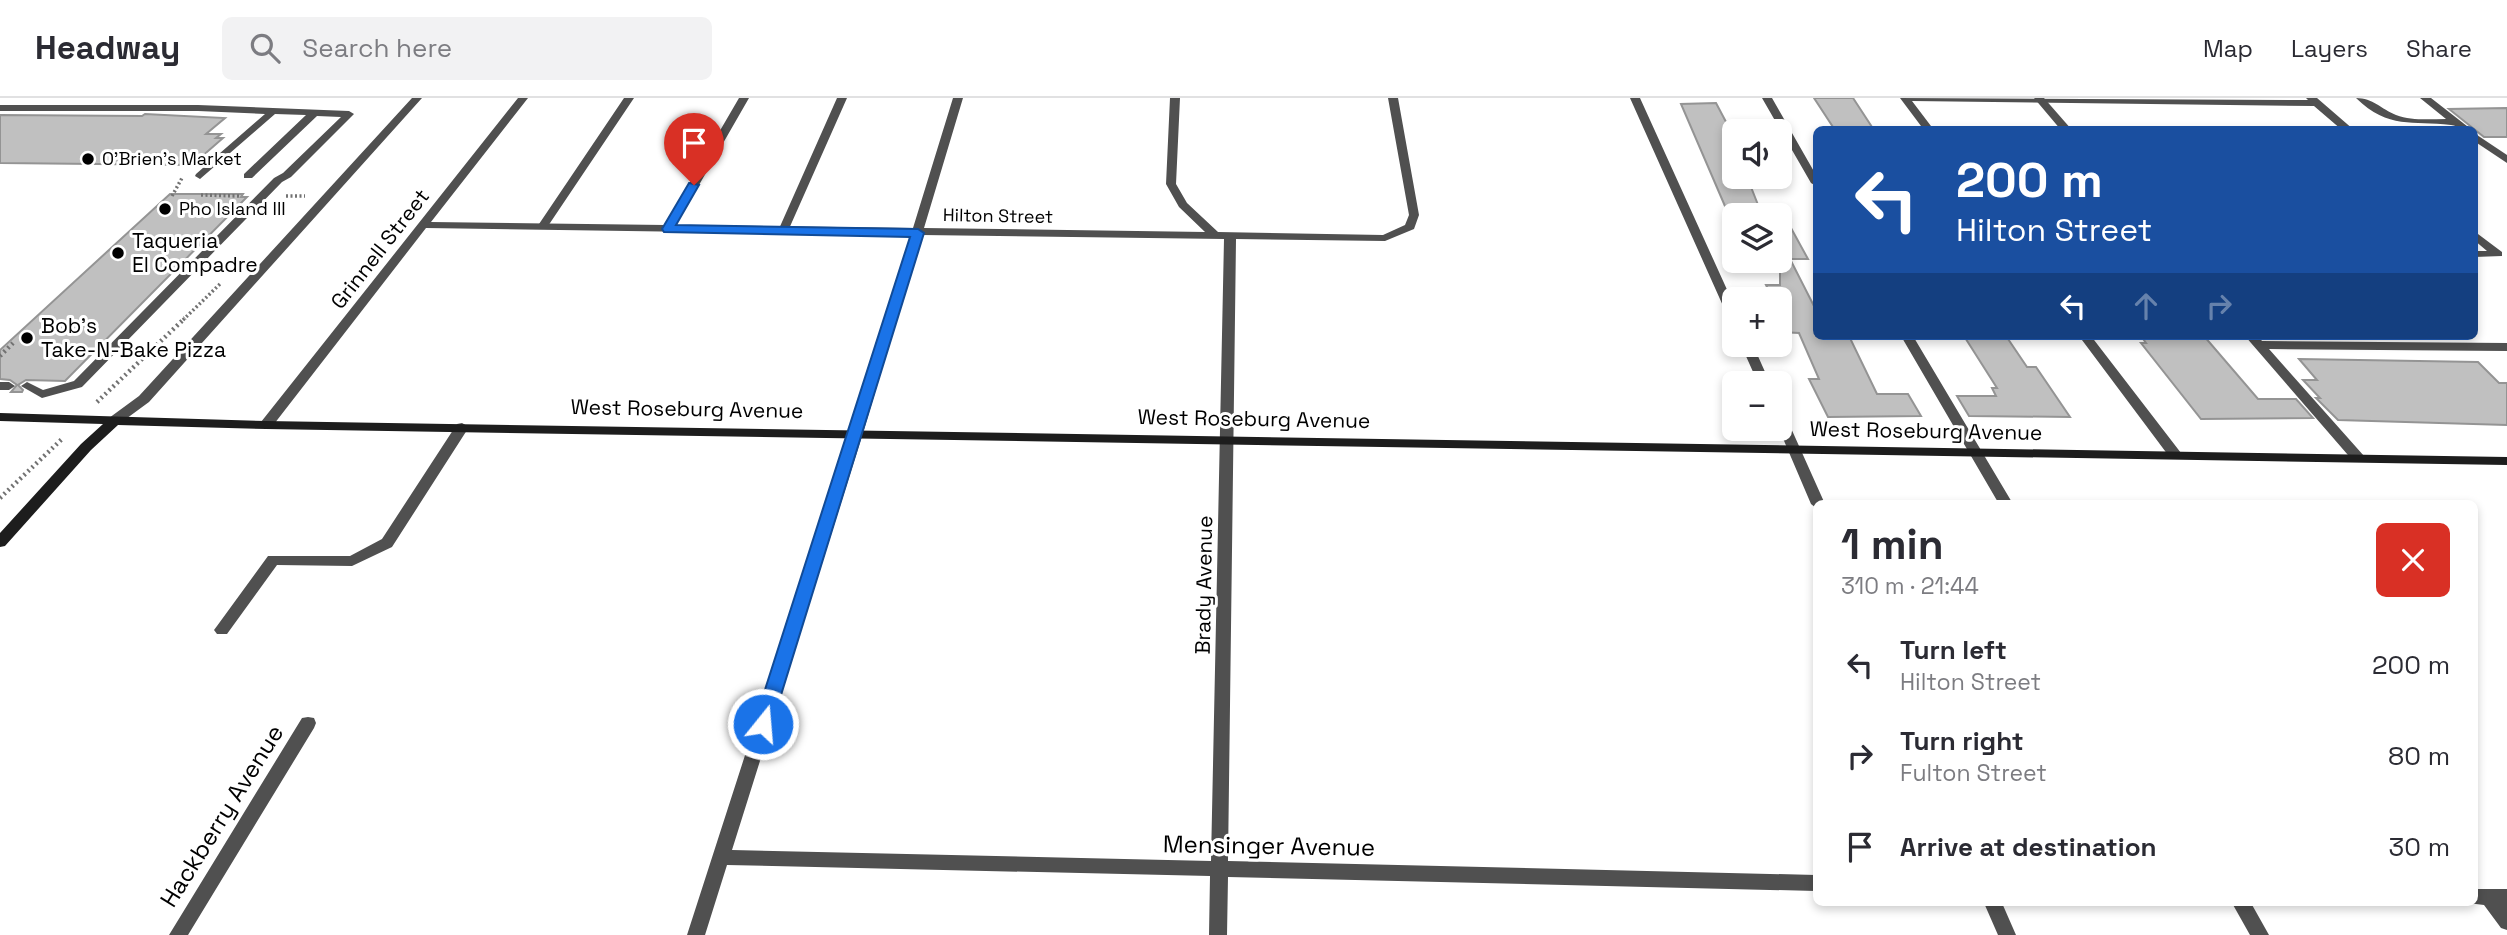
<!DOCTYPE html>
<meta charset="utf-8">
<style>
body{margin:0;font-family:"Space Grotesk",sans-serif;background:#f2f2f3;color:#2b2b33;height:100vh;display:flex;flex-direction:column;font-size:26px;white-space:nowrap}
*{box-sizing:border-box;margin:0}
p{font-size:23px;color:#7c7c81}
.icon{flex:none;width:38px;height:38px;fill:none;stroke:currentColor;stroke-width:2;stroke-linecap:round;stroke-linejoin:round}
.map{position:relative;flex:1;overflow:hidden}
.drawer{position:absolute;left:1813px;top:402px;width:665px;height:406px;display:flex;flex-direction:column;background:#fff;border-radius:10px;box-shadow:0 4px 10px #0003}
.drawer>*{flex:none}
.guide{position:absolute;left:1813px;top:28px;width:665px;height:214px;border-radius:10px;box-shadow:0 4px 10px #0003;background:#1a4fa0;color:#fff;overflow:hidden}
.buttons{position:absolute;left:1722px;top:21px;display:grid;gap:14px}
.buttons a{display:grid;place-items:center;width:70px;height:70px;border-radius:10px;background:#fff;box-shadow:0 4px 10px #0003;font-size:35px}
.pin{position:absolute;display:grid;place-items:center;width:60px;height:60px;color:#fff;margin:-72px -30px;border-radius:50% 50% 50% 0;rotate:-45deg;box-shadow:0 0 7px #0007}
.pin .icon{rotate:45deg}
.me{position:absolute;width:77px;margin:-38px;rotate:17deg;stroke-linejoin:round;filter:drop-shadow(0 0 5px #0008)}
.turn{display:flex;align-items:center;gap:24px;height:147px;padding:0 28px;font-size:32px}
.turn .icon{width:91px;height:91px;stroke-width:2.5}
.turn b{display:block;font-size:49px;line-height:60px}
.lanes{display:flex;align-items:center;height:66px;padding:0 28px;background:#0003;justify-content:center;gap:35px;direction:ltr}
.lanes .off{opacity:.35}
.round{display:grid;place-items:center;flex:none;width:74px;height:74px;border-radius:10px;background:#f2f2f3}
.summary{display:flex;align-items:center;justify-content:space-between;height:119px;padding:0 28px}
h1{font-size:42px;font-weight:700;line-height:52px}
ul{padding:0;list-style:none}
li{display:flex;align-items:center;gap:21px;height:91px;padding:0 28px}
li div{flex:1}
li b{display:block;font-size:26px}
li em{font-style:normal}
header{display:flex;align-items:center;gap:42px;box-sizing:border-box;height:98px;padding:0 35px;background:#fff;border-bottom:2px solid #e1e1e2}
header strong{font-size:33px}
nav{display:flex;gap:38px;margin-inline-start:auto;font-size:24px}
.search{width:490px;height:63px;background:#f2f2f3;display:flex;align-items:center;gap:18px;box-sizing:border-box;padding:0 24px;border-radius:10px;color:#7c7c81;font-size:26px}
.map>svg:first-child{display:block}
</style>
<header>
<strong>Headway</strong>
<div class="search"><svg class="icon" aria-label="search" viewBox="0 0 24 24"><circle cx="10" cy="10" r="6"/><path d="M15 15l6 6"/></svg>Search here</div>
<nav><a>Map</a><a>Layers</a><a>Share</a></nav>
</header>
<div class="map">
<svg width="2507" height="837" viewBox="0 0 2507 837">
<rect width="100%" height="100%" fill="#fff"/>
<path fill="#c0c0c0" stroke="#949494" stroke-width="2" d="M1814 0H1853L1872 29H1833Z
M1716 5 1734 39V79H1747L1762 117H1734V129L1681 6Z
M2507 10V39H2484L2449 11Z
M145 16 225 20 206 36H221L216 40H223L192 67 0 65V17L142 18Z
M170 96H243L241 99H247L65 283 26 282 18 287 23 292 22 294H11L17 287 10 282 0 281V252Z
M1780 110 1808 161H1790L1816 212V238H1849L1877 296H1908L1921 318 1828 319 1809 281H1819L1799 235 1780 234V201H1773L1766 187H1780Z
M1964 238H2006L2027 269H2036L2070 319 1969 318 1957 298H1996L1992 290H1997Z
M2141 238H2204L2258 301H2296L2313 320 2201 321 2141 245H2146Z
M2299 261 2478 264 2499 285H2507V327L2338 322 2316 300H2320L2303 282H2317Z"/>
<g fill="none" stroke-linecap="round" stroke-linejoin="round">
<path stroke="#727272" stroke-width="3.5" stroke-dasharray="2 2.5" stroke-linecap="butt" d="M201 97 239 98
M172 98 182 80
M286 98H305
M183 222 220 186"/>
<path stroke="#727272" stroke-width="4.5" stroke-dasharray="2 3.5" stroke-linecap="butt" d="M0 258 13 245
M97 304 185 220
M0 400 62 341"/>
<path fill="#505050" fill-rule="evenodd" d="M412 0H422L149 304 119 326H109L108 323 109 320 139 298Z
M624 0H634L546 131H538L537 129Z
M837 0H847L788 133 787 135H779L778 133Z
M1762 0H1772L1816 77V88L1811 85Z
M2034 0H2044L2072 32H2061Z
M2356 0C2373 0 2381 11 2396 17 2412 23 2430 21 2446 21L2420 0H2431L2472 32C2461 32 2459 28 2451 27 2412 22 2389 32 2356 0Z
M0 7H198L349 13 354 16 291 79 282 84 82 289 42 300 21 288 27 284 43 292 74 283 274 80 283 75 341 19 317 18 252 80H244V76L306 17 275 16 200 81 195 78 196 76 265 16 198 13H0Z
M2474 35 2507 57V65L2474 43Z
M1901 238H1913L2013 406H1999Z
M2245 238H2258L2262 243 2507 245V253L2269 251 2364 358 2366 361 2364 364H2354Z
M0 284H9L15 288 9 292H0Z
M462 325 469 329 392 449 352 468 277 467 227 536H217L214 532 217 528 268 458H350L382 441 457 326Z
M2232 805H2251L2269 837H2250Z"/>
<path fill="#505050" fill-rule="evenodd" d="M518 0H528L431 124 665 127 739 0H749L676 127 913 130 953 0H963L924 130 1205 134 1179 109 1166 86 1170 0H1180L1176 86 1187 105 1218 134 1383 137 1405 127 1409 117 1388 0H1398L1419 117 1414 131 1385 143 1236 141 1228 763 1816 777V793L1228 779 1227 837H1209L1210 778 727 767 705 837H687L849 335 911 137 426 130 271 330H261L259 327 261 324ZM922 137 1224 141 1211 763 732 752 863 335Z
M1630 0H1640L1734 207V223L1728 219Z
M1900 0 2308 2 2306 0H2317L2354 32H2342L2314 8 1912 3 1934 32H1924Z
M2474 133 2502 154V158L2474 159V153H2487L2474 142Z
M2079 238H2091L2181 355 2183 358 2181 361H2171Z
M1741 247H1753L1770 285H1758Z
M1780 315 1786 319 1825 406H1816V410L1811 406 1779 331Z
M308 619 314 620 316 625 314 630 188 837H169L302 620Z
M2474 791H2507V832L2501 830 2484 807 2468 805H2474Z
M1984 805H2002L2016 837H1998Z"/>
<path fill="#1d1d1d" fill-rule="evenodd" d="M0 315 266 323 2507 359V367L266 331 118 327 91 352 5 448 0 449V435L81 346 103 326 0 323Z"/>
</g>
<path fill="#1a73e8" stroke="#114b97" stroke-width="2" d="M689 85 699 87 676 127 918 131 924 135 772 626 769 631 763 633 756 631 754 626 910 139 664 134 662 131Z"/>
<g fill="#000" stroke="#fff" stroke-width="2.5">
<circle cx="88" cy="61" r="7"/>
<circle cx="165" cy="111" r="7"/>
<circle cx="118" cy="155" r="7"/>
<circle cx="27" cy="240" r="7"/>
</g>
<g text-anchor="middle" stroke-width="6" stroke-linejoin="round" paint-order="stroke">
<g font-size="18" fill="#000" stroke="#fff" text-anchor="start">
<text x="102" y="67">O'Brien's Market</text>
<text x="179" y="117">Pho Island III</text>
</g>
<g font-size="18" fill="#000" stroke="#fff">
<text transform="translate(998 118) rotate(1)" y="6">Hilton Street</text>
</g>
<g font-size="21" fill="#000" stroke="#fff" text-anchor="start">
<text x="132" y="150">Taqueria<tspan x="132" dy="24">El Compadre</tspan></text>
<text x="41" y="235">Bob's<tspan x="41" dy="24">Take-N-Bake Pizza</tspan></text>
</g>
<g font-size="21" fill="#000" stroke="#fff">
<text transform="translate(380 151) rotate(-52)" y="7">Grinnell Street</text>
<text transform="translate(687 311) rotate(1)" y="7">West Roseburg Avenue</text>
<text transform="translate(1254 321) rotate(1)" y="7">West Roseburg Avenue</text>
<text transform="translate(1926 333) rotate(1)" y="7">West Roseburg Avenue</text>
<text transform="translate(1204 487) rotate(-89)" y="7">Brady Avenue</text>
</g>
<g font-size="24" fill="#000" stroke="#fff">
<text transform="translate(222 718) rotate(-58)" y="8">Hackberry Avenue</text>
<text transform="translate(1269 748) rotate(1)" y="8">Mensinger Avenue</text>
</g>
</g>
</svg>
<div class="buttons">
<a><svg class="icon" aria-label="sound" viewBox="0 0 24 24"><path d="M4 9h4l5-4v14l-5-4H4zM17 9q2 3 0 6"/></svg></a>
<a><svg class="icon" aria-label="layers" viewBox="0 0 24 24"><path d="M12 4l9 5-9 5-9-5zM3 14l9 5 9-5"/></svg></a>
<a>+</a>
<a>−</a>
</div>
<div class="pin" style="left:694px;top:87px;background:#d93025"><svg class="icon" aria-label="arrive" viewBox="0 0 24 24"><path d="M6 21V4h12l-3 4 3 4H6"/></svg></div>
<svg class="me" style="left:763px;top:626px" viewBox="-20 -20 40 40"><circle r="17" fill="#1a73e8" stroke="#fff" stroke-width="3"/><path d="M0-11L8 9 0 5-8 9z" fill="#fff"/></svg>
<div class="guide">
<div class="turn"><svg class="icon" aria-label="left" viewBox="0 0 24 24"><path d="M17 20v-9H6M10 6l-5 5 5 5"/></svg><div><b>200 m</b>Hilton Street</div></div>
<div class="lanes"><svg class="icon" aria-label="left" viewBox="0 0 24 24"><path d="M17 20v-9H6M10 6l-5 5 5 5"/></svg><svg class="icon off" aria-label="ahead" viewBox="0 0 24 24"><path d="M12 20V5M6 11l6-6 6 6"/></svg><svg class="icon off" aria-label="right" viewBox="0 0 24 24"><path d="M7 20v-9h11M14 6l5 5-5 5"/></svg></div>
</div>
<section class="drawer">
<div class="summary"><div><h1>1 min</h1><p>310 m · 21:44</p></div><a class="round" style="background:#d93025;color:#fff"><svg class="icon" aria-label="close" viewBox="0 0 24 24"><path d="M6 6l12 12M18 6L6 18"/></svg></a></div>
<ul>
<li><svg class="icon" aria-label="left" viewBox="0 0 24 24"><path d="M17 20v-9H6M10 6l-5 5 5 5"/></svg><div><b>Turn left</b><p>Hilton Street</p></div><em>200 m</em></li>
<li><svg class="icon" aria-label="right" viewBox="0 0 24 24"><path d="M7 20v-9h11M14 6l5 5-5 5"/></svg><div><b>Turn right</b><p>Fulton Street</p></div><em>80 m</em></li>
<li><svg class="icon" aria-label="arrive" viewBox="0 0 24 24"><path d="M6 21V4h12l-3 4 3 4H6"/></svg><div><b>Arrive at destination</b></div><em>30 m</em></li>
</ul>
</section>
</div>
